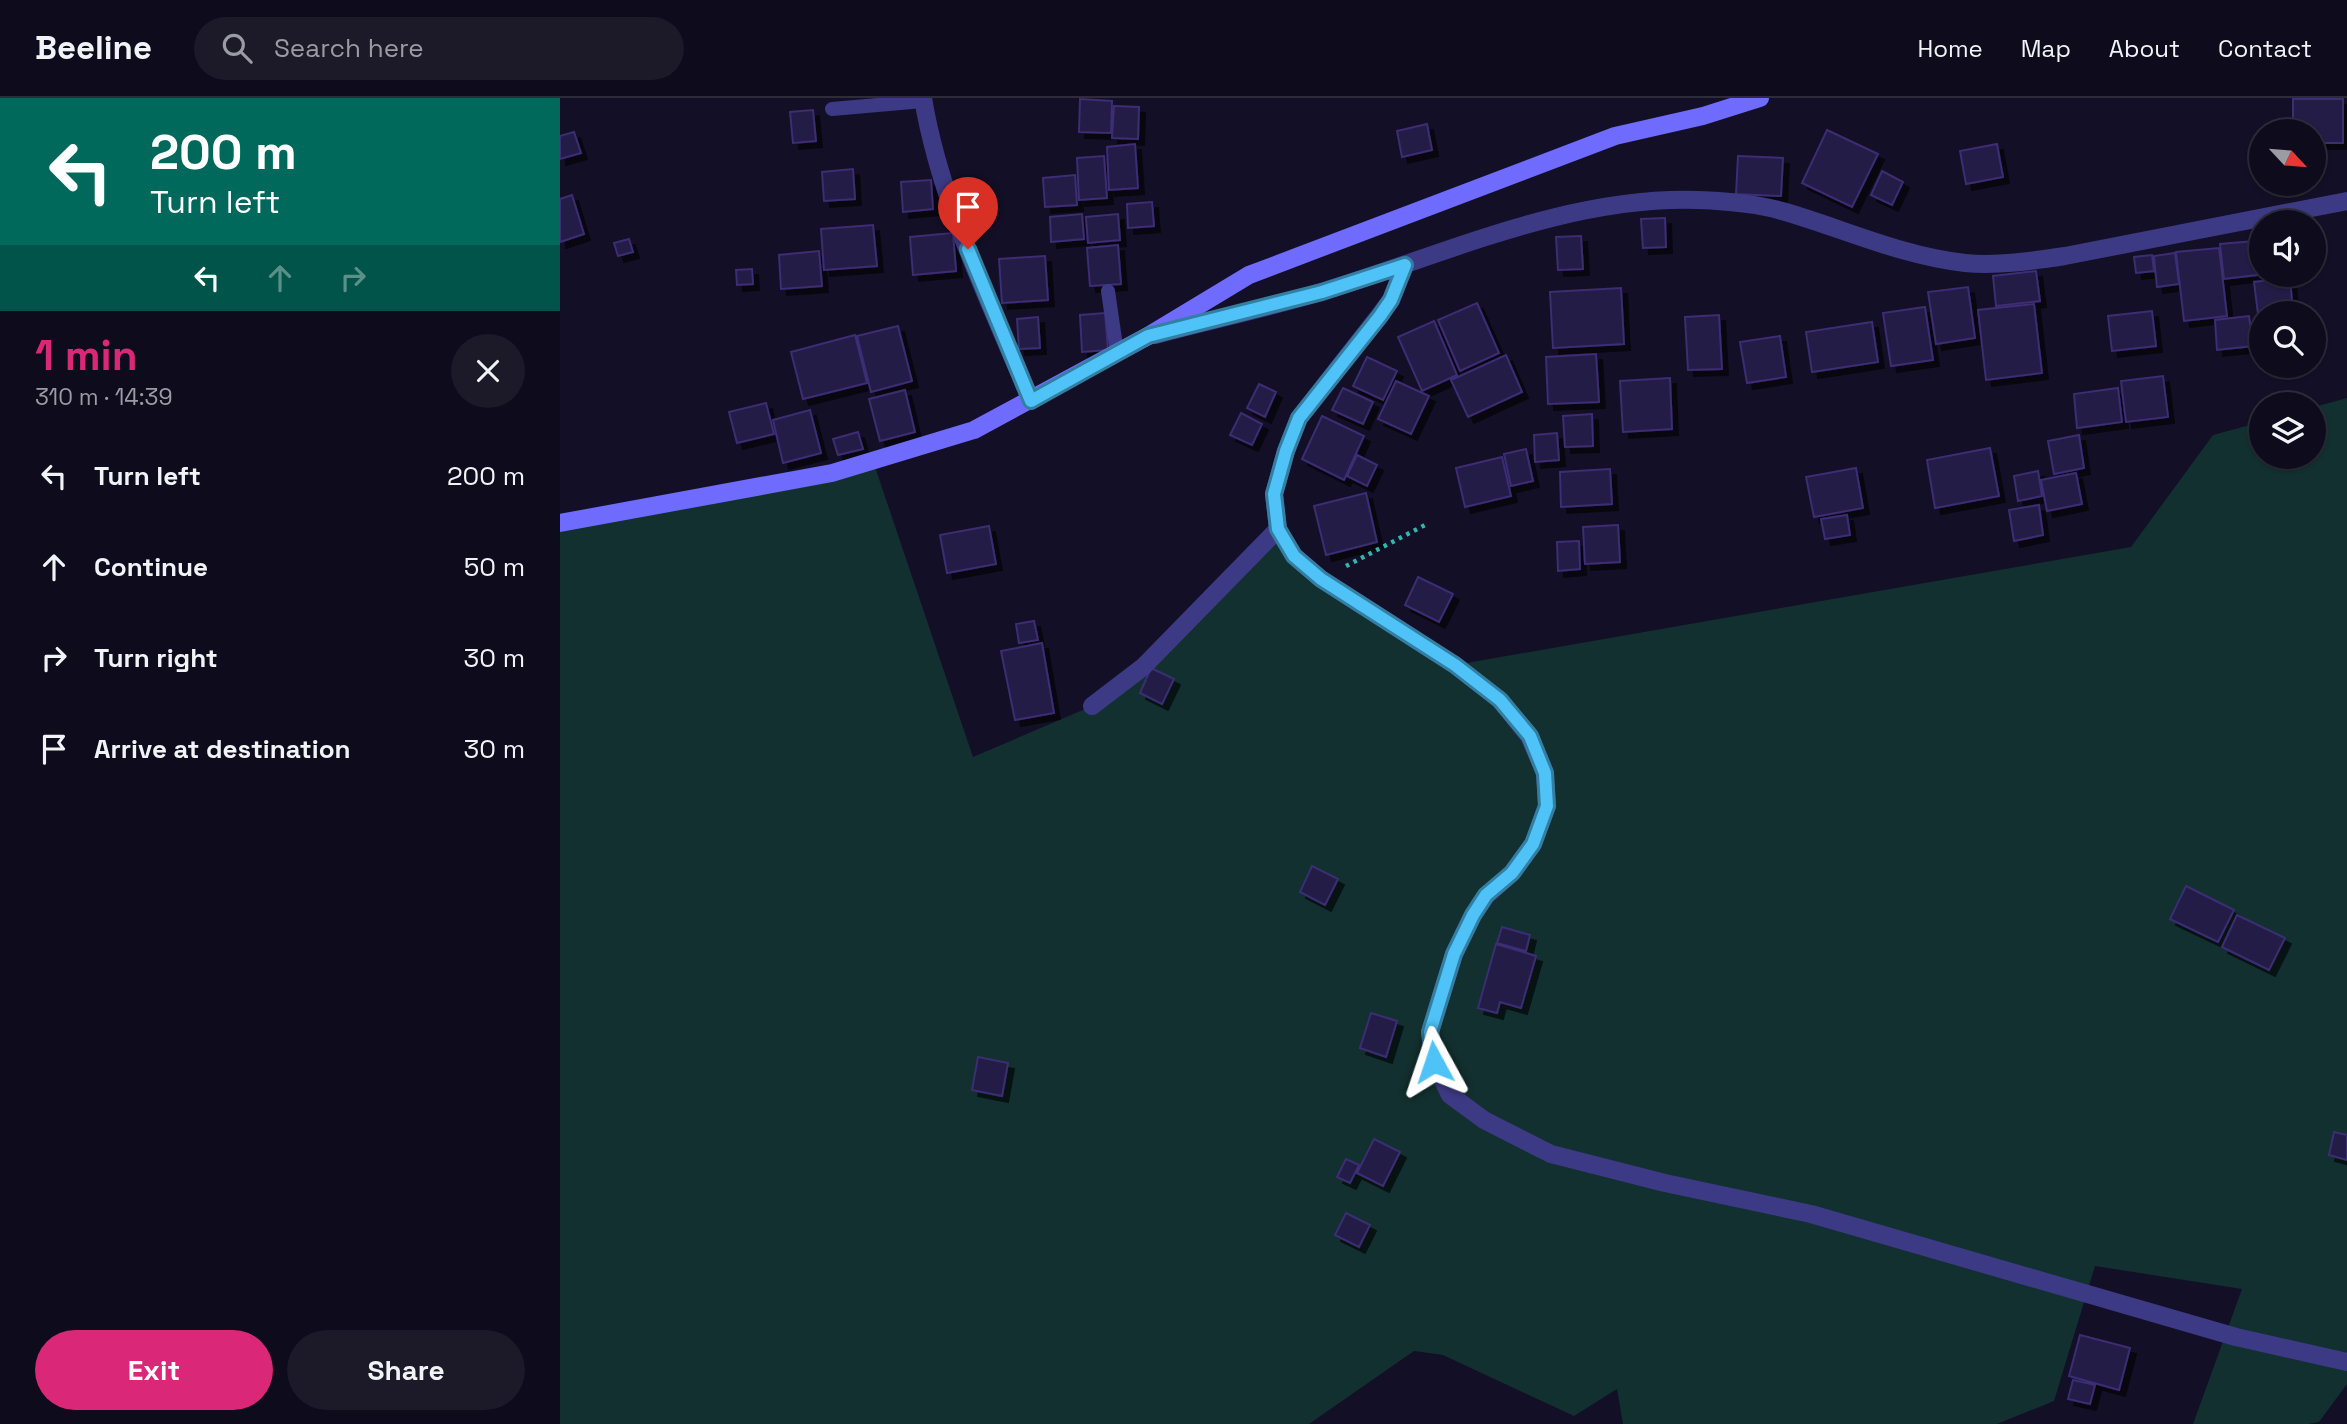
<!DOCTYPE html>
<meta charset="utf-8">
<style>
body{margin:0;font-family:"Space Grotesk",sans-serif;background:#1c1929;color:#f1f3f6;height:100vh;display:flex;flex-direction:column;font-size:26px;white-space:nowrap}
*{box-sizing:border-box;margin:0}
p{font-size:23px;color:#9b9ba3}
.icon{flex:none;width:38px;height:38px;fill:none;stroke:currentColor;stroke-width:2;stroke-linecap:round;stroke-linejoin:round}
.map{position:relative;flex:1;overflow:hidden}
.panel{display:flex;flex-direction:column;background:#0e0b1c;width:560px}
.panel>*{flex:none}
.banner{background:#00695c;color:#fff;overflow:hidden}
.needle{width:46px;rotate:116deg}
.buttons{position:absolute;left:1689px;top:21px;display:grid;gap:14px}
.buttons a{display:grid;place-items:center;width:77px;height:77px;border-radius:50%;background:#0e0b1c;box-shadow:0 2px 5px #0004,0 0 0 2px #2e2b3b;font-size:35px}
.pin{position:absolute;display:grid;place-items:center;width:60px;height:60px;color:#fff;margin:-72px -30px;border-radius:50% 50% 50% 0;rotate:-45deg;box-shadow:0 0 7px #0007}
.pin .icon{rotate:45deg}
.me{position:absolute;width:77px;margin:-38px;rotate:355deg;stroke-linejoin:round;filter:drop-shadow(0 0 5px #0008)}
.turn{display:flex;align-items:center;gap:24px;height:147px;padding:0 35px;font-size:32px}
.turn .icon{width:91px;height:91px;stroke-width:2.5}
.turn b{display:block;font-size:49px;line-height:60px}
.lanes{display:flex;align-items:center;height:66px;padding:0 35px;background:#0003;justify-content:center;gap:35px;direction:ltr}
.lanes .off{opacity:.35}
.round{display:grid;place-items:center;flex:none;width:74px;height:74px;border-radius:37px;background:#1c1929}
.headline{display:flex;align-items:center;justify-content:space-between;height:119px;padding:0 35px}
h1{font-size:42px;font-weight:800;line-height:52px;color:#db2777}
.primary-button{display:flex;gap:14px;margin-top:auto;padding:14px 35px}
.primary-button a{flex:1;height:80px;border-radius:42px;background:#db2777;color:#fff;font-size:28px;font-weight:800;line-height:80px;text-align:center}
.primary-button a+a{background:#1c1929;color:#f1f3f6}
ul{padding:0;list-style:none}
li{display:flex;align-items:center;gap:21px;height:91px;padding:0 35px}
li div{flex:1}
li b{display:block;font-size:26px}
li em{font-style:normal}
header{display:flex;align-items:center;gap:42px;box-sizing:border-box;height:98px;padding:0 35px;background:#0e0b1c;border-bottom:2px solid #2e2b3b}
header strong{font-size:33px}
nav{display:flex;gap:38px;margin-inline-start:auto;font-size:24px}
.search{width:490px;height:63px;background:#1c1929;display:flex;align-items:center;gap:18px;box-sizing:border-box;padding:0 24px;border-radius:38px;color:#9b9ba3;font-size:26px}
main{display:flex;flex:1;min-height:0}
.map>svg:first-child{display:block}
</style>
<header>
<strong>Beeline</strong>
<div class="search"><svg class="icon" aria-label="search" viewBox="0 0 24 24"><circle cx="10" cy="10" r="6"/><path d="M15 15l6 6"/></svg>Search here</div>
<nav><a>Home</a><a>Map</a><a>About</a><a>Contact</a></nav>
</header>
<main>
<section class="panel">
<div class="banner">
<div class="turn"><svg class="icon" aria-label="left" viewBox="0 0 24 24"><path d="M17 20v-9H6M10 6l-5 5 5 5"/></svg><div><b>200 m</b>Turn left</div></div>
<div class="lanes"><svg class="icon" aria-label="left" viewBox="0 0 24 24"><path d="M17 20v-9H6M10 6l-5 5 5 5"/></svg><svg class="icon off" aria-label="ahead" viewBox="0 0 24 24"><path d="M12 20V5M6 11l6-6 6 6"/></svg><svg class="icon off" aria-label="right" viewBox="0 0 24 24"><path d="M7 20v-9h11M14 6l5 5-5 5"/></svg></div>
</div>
<div class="headline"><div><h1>1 min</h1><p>310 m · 14:39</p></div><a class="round"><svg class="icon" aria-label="close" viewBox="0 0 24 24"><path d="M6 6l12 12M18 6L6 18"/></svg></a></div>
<ul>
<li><svg class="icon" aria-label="left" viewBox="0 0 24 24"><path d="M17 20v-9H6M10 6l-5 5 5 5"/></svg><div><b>Turn left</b></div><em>200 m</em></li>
<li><svg class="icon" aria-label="ahead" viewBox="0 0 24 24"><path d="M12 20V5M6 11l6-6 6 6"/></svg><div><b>Continue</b></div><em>50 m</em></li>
<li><svg class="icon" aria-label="right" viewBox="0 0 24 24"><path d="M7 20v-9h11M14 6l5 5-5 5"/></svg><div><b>Turn right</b></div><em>30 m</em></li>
<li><svg class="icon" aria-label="arrive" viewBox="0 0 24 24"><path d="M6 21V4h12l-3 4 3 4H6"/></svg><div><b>Arrive at destination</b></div><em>30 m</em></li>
</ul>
<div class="primary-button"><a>Exit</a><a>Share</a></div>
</section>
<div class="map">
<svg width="1787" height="1326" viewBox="0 0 1787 1326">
<defs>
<filter id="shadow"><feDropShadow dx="6" dy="6" stdDeviation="0" flood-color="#0009"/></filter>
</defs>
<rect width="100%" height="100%" fill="#130f26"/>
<path fill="#12302f" d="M1787 300V1286L1759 1324 1748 1326H1633L1682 1191 1535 1168 1494 1303 1437 1326H1063L1057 1291 1014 1318 883 1257 854 1253 749 1326H0V420L313 363 413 659 532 608 718 431 734 458 895 567 1571 449 1653 337 1701 324V359H1754V309Z"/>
<path fill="#241b47" stroke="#3b2d73" stroke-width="2" filter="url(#shadow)" d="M520 1 552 3 551 35 519 34Z
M1733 1H1783V45H1754V33H1733Z
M554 8 579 9 578 41 552 40Z
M253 12 256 43 233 45 230 14Z
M867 26 872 52 842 59 837 33Z
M1267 32 1318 56 1292 109 1242 85Z
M14 34 21 55 0 61V38Z
M575 46 578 90 549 92 547 49Z
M1437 46 1443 79 1406 86 1400 53Z
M544 58 547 100 519 102 517 60Z
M1178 58 1223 60 1221 98 1176 96Z
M293 71 295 101 264 103 262 74Z
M1322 73 1343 84 1332 107 1311 97Z
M515 77 517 107 485 109 483 80Z
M371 82 373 111 343 114 341 84Z
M12 97 24 136 0 144V101Z
M592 104 594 128 568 130 567 106Z
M522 116 524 141 491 144 490 119Z
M558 116 560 142 528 145 526 119Z
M1105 120 1106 149 1083 150 1081 121Z
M313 127 317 168 264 172 261 131Z
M393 135 396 173 353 177 350 139Z
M1021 138 1023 171 998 172 996 139Z
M69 141 73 154 58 158 54 145Z
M1694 143 1697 177 1664 181 1660 146Z
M558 147 561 186 530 188 527 150Z
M1659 150 1667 218 1624 223 1616 154Z
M259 153 262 188 221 191 219 157Z
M1615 155 1619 186 1597 189 1594 158Z
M1592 157 1594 173 1576 175 1574 159Z
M485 158 488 202 442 205 439 161Z
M192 171 193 186 177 187 176 172Z
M1476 173 1480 203 1436 208 1433 178Z
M1730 180 1733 215H1701V240L1694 184Z
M1408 189 1415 240 1376 246 1368 194Z
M1061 190 1064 246 993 250 990 194Z
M917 205 939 255 900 273 878 222Z
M1474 206 1482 275 1426 282 1418 212Z
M1365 209 1373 262 1331 268 1323 215Z
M1592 213 1596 248 1552 253 1548 218Z
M545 215 548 252 522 254 520 217Z
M1159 217 1162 271 1128 272 1125 219Z
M1689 218 1693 248 1657 252 1655 222Z
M478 219 480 250 459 251 457 221Z
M874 223 897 277 862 293 838 239Z
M1312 224 1318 264 1252 274 1246 234Z
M338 228 352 283 311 294 297 238Z
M295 237 307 285 243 301 231 254Z
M1220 238 1226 279 1187 285 1180 244Z
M1036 256 1039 304 988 306 986 259Z
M946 257 962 294 908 319 891 282Z
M807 259 837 273 823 302 793 288Z
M1603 278 1608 319 1566 324 1561 283Z
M1110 280 1112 331 1063 334 1060 283Z
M836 283 869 298 851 336 818 321Z
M699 286 716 294 705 319 687 310Z
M783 290 813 304 803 326 772 312Z
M1558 290 1562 324 1517 330 1514 296Z
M345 292 355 334 320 343 309 301Z
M206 305 214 336 177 345 169 314Z
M250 312 261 355 223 365 213 322Z
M681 315 702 326 692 347 670 337Z
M1032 316 1033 348 1005 349 1003 318Z
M762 318 804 338 784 382 742 361Z
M298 334 303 351 278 357 273 341Z
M997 335 999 362 975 364 974 337Z
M1519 337 1524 370 1494 376 1488 343Z
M1430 350 1439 398 1375 410 1367 362Z
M966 351 973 383 951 388 944 356Z
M797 357 817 367 807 388 787 378Z
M942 359 951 398 905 409 896 370Z
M1296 370 1303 410 1254 419 1246 379Z
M1050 371 1052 406 1001 409 1000 374Z
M1478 373 1482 398 1458 403 1454 378Z
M1516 375 1522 406 1487 413 1481 382Z
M806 395 817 444 766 457 754 408Z
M1479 407 1483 437 1454 443 1449 412Z
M1287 417 1290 437 1265 441 1261 421Z
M1058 427 1060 464 1025 466 1023 429Z
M429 428 436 466 387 475 380 437Z
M1019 443 1020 471 998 473 997 444Z
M858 479 893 496 879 524 845 507Z
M474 523 478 542 459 545 456 526Z
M482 545 494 615 455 622 441 553Z
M591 570 614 581 602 606 580 595Z
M752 768 778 781 765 807 740 794Z
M1626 788 1674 812 1658 844 1610 821Z
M1677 817 1725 840 1709 872 1662 849Z
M942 829 970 837 966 853 937 845Z
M936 846 976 858 961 910 940 904 937 915 918 910Z
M811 915 837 923 826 959 800 950Z
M418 959 448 965 442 998 412 992Z
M1774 1034 1787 1037V1062L1769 1057Z
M814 1041 840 1054 823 1088 797 1075Z
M786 1061 799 1067 790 1085 777 1079Z
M786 1115 810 1127 799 1149 775 1137Z
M1520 1237 1570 1250 1559 1292 1509 1278Z
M1513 1282 1535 1287 1530 1306 1508 1301Z"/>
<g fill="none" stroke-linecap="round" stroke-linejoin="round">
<path stroke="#2fb8b0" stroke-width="4.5" stroke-dasharray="3.5 5" stroke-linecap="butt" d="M786 468 867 426"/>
<path stroke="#3d3a85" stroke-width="14" d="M272 11 363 3
M548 193 557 255"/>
<path stroke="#3d3a85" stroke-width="18" d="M363 0C380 104 431 206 471 303
M845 167 831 202 819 218 739 320 726 353 714 396 718 431 734 458 761 481 895 567 940 602 969 638 985 675 987 708 973 746 952 775 926 798 913 817 894 856 870 934 874 964 890 997 924 1022 991 1056 1105 1085 1251 1116 1676 1239 1787 1264
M595 237C651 222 709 210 764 193 886 156 1008 98 1138 102 1165 103 1195 105 1222 113 1282 130 1341 158 1405 165 1438 168 1472 163 1505 158L1787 103
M532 608 583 569 718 431"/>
<path stroke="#6f6bff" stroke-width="18" d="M0 425 272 375 414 332 588 238 689 177 1055 38 1143 18 1200 0"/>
</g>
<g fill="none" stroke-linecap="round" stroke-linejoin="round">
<defs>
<path id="route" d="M408 151 471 303 588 238 762 194 845 167 831 202 820 218 739 320 726 353 714 396 718 431 734 458 761 481 895 567 940 602 970 638 985 675 987 708 973 746 952 775 926 797 913 817 894 856 870 934 874 964"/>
</defs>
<use href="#route" stroke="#337fa1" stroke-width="18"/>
<use href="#route" stroke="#4fc3f7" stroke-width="12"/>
</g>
</svg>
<div class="buttons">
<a><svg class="needle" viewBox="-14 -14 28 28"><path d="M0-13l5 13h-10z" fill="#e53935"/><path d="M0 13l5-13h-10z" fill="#9b9ba3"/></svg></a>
<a><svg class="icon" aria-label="sound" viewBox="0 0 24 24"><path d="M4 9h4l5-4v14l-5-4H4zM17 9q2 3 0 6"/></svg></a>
<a><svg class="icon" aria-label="search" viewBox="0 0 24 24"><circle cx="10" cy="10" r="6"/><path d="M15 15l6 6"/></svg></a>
<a><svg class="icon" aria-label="layers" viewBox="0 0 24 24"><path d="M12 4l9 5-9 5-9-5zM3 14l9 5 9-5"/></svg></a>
</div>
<div class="pin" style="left:408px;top:151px;background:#d93025"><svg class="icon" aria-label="arrive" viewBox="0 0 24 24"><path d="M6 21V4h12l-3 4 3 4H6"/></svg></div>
<svg class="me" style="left:874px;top:964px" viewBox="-20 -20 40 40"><path d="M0-17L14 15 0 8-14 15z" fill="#4fc3f7" stroke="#fff" stroke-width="4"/></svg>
</div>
</main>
